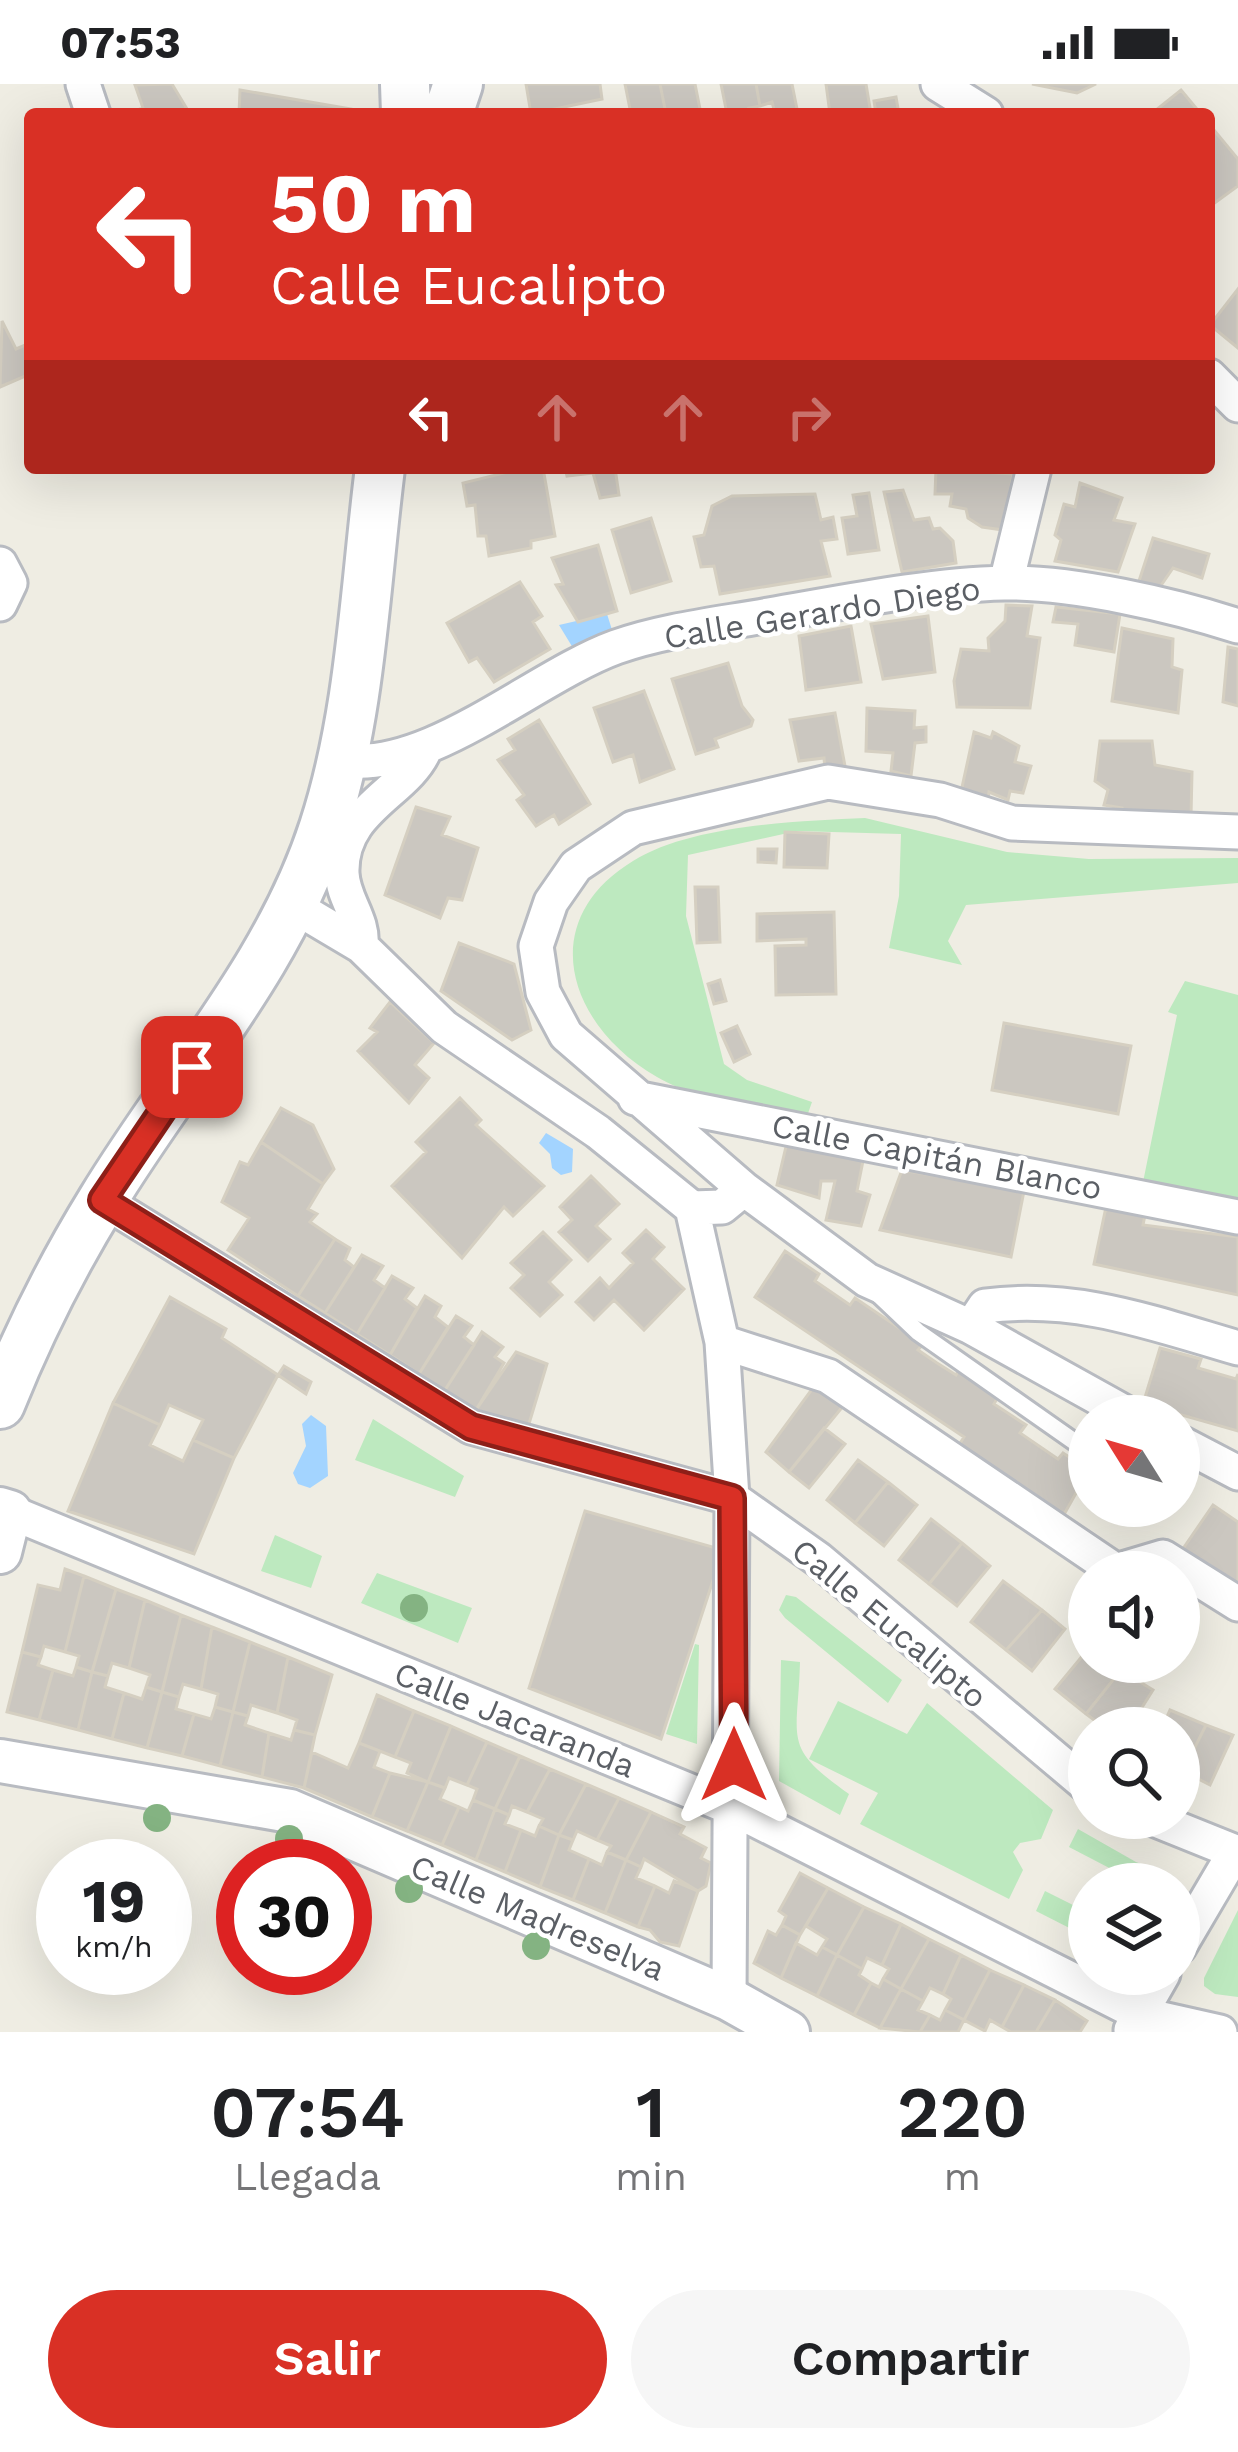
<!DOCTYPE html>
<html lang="es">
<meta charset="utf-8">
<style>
body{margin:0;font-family:"Work Sans",sans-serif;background:#f6f6f6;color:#202124;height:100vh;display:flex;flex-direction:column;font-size:45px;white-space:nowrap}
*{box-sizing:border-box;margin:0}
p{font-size:39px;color:#757577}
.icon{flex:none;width:66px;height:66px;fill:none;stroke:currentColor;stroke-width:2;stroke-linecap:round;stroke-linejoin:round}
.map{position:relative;height:1948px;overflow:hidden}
.details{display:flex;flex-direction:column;background:#fff;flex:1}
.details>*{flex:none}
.top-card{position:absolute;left:24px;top:24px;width:1191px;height:366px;border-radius:12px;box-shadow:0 12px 48px #0002;background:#d93025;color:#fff;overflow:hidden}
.needle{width:78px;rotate:307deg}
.controls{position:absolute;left:1068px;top:1311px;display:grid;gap:24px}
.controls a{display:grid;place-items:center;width:132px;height:132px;border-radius:50%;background:#fff;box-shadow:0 12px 48px #0002;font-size:60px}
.speed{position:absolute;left:36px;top:1755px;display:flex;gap:24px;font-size:60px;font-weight:700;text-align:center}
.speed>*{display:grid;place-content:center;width:156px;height:156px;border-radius:50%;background:#fff;box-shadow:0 12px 48px #0002;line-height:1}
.speed small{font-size:30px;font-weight:400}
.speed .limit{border:18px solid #d22;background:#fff;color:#111}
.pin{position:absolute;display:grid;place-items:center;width:102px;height:102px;color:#fff;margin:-51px;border-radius:24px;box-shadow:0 6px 18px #0006}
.me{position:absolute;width:132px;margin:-66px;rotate:0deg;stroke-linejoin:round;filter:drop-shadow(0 0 9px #0008)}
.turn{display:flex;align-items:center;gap:42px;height:252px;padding:0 48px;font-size:54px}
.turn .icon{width:156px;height:156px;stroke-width:2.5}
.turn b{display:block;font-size:84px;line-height:102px}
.lanes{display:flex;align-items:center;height:114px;padding:0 48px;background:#0003;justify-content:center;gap:60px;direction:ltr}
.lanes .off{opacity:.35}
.eta{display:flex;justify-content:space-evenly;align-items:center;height:204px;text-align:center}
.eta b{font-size:72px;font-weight:600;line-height:84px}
.primary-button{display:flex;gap:24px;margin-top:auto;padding:24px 48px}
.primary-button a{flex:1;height:138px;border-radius:72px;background:#d93025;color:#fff;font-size:48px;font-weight:600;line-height:138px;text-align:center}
.primary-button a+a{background:#f6f6f6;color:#202124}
.status{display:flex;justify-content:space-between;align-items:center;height:84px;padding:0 60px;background:#fff;direction:ltr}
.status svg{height:33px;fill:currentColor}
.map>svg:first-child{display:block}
</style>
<div class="status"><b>07:53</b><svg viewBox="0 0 49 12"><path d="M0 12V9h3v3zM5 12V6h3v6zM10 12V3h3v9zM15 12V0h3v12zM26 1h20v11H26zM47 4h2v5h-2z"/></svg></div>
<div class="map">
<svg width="1238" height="1948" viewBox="0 0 1238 1948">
<rect width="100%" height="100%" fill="#efede3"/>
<path fill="#bde9bf" d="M865 734 1007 768 1089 775 1238 774V799L966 821 948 857 962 881 889 864 899 812 901 750 797 747 688 771 686 832 724 980 747 996 812 1018 806 1035C764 1025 693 1015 657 993 568 942 534 837 633 777 691 741 798 737 865 734Z
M1185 897 1238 911V1124L1142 1103 1177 931 1168 928Z
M373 1335 464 1392 455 1413 355 1376Z
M275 1451 322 1472 311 1504 261 1487Z
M377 1489 472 1524 458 1559 361 1519Z
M786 1511 796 1513 902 1596 888 1619 785 1534 779 1526Z
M695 1560 699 1561 697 1660 666 1650Z
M781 1576 800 1578C798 1657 781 1662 849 1710L840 1731 779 1697Z
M838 1617 907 1650 927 1619 1053 1726 1041 1755 1020 1759 1013 1768 1023 1786 1009 1815 860 1740 878 1709 809 1675Z
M1078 1745 1136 1778 1173 1792 1169 1800H1140L1069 1763Z
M1045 1807 1089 1829V1854L1036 1827Z
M1238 1826V1913L1215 1910 1204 1902V1894Z"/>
<path fill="#a3d4ff" d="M607 530 613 549 573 564 559 541Z
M546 1049 573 1065 572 1088 561 1091 552 1084 550 1070 539 1059Z
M311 1331 326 1342 328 1392 310 1404 298 1400 293 1389 306 1362 302 1340Z"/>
<path fill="#cbc7c0" stroke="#d5cfc1" stroke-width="3" d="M172 0 187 25 127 30 143 24 135 1Z
M526 0H600L602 15 531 30Z
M625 0H660L666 30H631Z
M660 0H695L701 30H666Z
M721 0H756L760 22 749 24 752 30H727Z
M756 0H792L797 25 775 29 772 18 760 22Z
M826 0H866L871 30H830Z
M1032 0H1096L1077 9Z
M240 6 351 25V30H239Z
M1181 6 1201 30H1151Z
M896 13 899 30H876L874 17Z
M1209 40 1238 75V102L1209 123Z
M1238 205V264L1210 241Z
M2 237 16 265 30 259V290L0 303Z
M524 384H543L555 452 531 457V464L489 472 486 452H478L475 421 467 422 463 399Z
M565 384H615L619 411 600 414 593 389 567 392Z
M936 385 1013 390 1003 446 982 443 968 434 966 425 950 422 952 410H935Z
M1080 399 1122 414 1114 436 1135 440 1118 488 1055 477 1061 456 1055 451 1064 420 1075 423Z
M903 406 914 436 929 434 933 445 940 444 953 457 956 479 902 488 884 408Z
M869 409 879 466 848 470 842 434 857 432 853 411Z
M815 410 821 436 833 433 837 455 821 457 830 492 720 510 714 482 701 483 694 453 704 451 712 422 732 412Z
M651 434 671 497 631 509 612 446Z
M1153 454 1209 470 1202 494 1173 484 1160 503 1138 500Z
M598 461 617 527 578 538 556 501 563 500 552 474Z
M520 498 542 532 533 538 550 565 494 598 477 574 469 578 447 539Z
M1006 521 1032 522 1027 552 1040 554 1030 624 957 623 954 597 961 565 989 567 988 554 1005 537Z
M1056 523 1120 530 1114 568 1075 561 1078 540 1053 538Z
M928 532 935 588 883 595 871 540Z
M851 542 861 598 806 606 799 552Z
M1122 544 1173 555 1172 583 1182 586 1178 629 1112 617Z
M1228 563 1238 565V622L1223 618Z
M728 579 742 622 753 636 751 642 715 655 718 663 696 670 672 595Z
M644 607 674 685 640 698 633 671 613 678 594 624Z
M867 624 915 627 914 644 926 643V658L915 659 911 692 891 687 893 669 866 667Z
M835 629 845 682 825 685 824 674 799 677 790 636Z
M539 636 590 720 559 740 554 731 536 742 517 716 524 711 498 676 515 666 508 655Z
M974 648 991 654 993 648 1019 662 1015 678 1031 682 1023 709 1010 707 1008 716 989 708 988 715 961 708Z
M1100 657H1152L1155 681 1192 688 1191 732 1121 733 1122 724 1104 721 1108 706 1095 697Z
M416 723 450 733 442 751 478 764 462 816 448 814 440 834 385 811Z
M785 748 829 750 827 784 784 783Z
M758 765H777L776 779 758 778Z
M695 803H718L720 858 697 859Z
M834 828 836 910 776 911 775 862 806 861V855L757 857V830Z
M459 859 514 880 531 946 512 956 441 907Z
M720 896 726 917 714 920 708 900Z
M390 918 434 959 415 981 429 994 409 1019 358 967 377 948 370 944Z
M1004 939 1131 962 1118 1030 992 1006Z
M737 942 750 970 734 978 721 949Z
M460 1014 481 1036 476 1041 544 1102 513 1132 504 1123 462 1174 392 1102 426 1068 416 1058Z
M281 1024 313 1041 334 1085 323 1100 261 1058Z
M788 1054 864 1072 857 1107 870 1111 861 1142 826 1136 835 1097H821L819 1114 777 1101Z
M261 1058 323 1100 308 1125 317 1130 310 1138 335 1155 298 1212 228 1166 249 1134 222 1118 240 1078 248 1081Z
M902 1086 1024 1107 1011 1173 880 1146Z
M591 1092 619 1120 596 1142 610 1155 588 1177 559 1148 572 1136 560 1123Z
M1106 1123 1145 1131 1143 1141 1238 1153V1211L1094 1180Z
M646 1146 664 1163 653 1175 684 1205 644 1246 614 1216 594 1236 576 1218 600 1194 609 1204 633 1179 623 1169Z
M543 1148 571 1176 549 1198 562 1211 540 1232 511 1204 524 1191 511 1179Z
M335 1155 350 1164 345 1176 354 1183 325 1229 298 1212Z
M785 1167 819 1190 815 1197 850 1221 855 1214 923 1260 918 1266 937 1279 956 1291 960 1284 999 1311 994 1320 1026 1341 1020 1349 1058 1375 1063 1369 1089 1386 1062 1434 957 1364 964 1353 755 1213Z
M362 1171 383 1182 374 1196 385 1204 357 1250 325 1229Z
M392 1192 413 1204 405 1215 417 1224 390 1271 357 1250Z
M425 1212 441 1222 435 1233 448 1243 419 1290 390 1271Z
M170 1213 226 1245 222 1254 278 1291 234 1374 193 1356 203 1336 169 1321 160 1341 113 1319Z
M456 1232 472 1242 464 1253 474 1261 445 1306 419 1290Z
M482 1248 503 1263 495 1273 504 1279 476 1326 445 1306Z
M1160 1264 1201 1275 1198 1284 1236 1295 1238 1290V1347L1143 1320Z
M516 1268 547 1280 528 1343 476 1326Z
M284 1282 311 1298 306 1310 278 1291Z
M815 1301 844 1321 789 1388 766 1368Z
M113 1319 160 1341 150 1361 183 1377 193 1356 234 1374 194 1470 68 1427Z
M824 1344 845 1360 809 1404 789 1388Z
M858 1376 888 1398 855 1439 827 1416Z
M888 1398 917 1421 884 1462 855 1439Z
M1213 1421 1238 1438V1508L1180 1469Z
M585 1427 723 1466 661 1655 529 1604Z
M931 1435 962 1459 929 1500 899 1476Z
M962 1459 990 1482 957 1522 929 1500Z
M65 1485 84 1492 65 1568 44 1562 41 1573 22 1568 38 1501 60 1506Z
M84 1492 116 1505 92 1588 76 1583 79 1572 65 1568Z
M1003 1497 1042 1526 1006 1566 971 1538Z
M116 1505 145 1516 129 1584 112 1579 108 1592 92 1588Z
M145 1516 181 1531 162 1608 146 1603 150 1591 129 1584Z
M1042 1526 1065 1545 1032 1587 1006 1566Z
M181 1531 212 1543 201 1605 183 1600 179 1613 162 1608Z
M212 1543 250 1558 233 1628 215 1623 218 1610 201 1605Z
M250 1558 288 1573 277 1629 251 1621 248 1632 233 1628Z
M1089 1564V1578H1111L1121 1586 1086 1630 1055 1605Z
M22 1568 41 1573 38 1581 53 1586 39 1636 7 1628Z
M288 1573 332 1591 315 1651 294 1646 297 1636 277 1629Z
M76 1583 92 1588 78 1646 39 1636 53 1586 73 1592Z
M1121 1586 1153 1606 1129 1644H1105L1086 1630Z
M92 1588 108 1592 105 1603 124 1609 112 1655 78 1646Z
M146 1603 162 1608 147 1664 112 1655 124 1609 142 1615Z
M162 1608 179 1613 176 1625 194 1630 182 1672 147 1664Z
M377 1611 414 1627 395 1673 359 1659Z
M215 1623 233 1628 220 1682 182 1672 194 1630 211 1635Z
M1170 1626 1206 1641 1183 1687 1179 1644H1162Z
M414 1627 451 1642 428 1698 407 1689 411 1679 395 1673Z
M233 1628 248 1632 245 1641 269 1649 262 1693 220 1682Z
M1206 1641 1233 1651 1210 1701 1183 1687Z
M451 1642 487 1658 467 1701 449 1694 445 1704 428 1698Z
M294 1646 315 1651 304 1704 262 1693 269 1649 291 1656Z
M487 1658 520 1672 495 1725 473 1716 477 1705 467 1701Z
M359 1659 380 1667 374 1683 390 1689 372 1733 304 1704 312 1668 348 1684Z
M520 1672 550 1685 527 1728 512 1722 509 1731 495 1725Z
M550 1685 586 1700 559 1751 539 1742 543 1735 527 1728Z
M390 1689 428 1698 407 1747 372 1733Z
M428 1698 445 1704 440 1715 459 1723 442 1761 407 1747Z
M586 1700 619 1714 597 1756 577 1747 573 1756 559 1751Z
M619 1714 651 1728 626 1776 607 1768 611 1762 597 1756Z
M473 1716 495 1725 476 1776 442 1761 459 1723 468 1727Z
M495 1725 509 1731 505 1740 521 1746 505 1788 476 1776Z
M651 1728 684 1743 680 1750 706 1764 701 1774 711 1779 706 1802 698 1807 644 1775 641 1783 626 1776Z
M539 1742 559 1751 540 1803 505 1788 521 1746 535 1752Z
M559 1751 573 1756 569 1766 589 1775 573 1816 540 1803Z
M607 1768 626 1776 605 1829 573 1816 589 1775 602 1781Z
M626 1776 641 1783 636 1794 655 1802 638 1843 605 1829Z
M800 1789 828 1804 800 1851 782 1841 786 1832 779 1827Z
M674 1797 698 1807 679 1862 660 1858 650 1846 638 1843 655 1802 669 1809Z
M828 1804 864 1823 837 1871 822 1863 827 1855 806 1842Z
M864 1823 901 1840 882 1881 867 1874 862 1885 837 1871Z
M901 1840 929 1855 901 1905 883 1895 889 1885 882 1881Z
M782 1841 800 1851 781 1894 754 1879 768 1847 776 1851Z
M929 1855 961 1871 943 1910 930 1904 923 1917 901 1905Z
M796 1859 817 1871 822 1863 837 1871 817 1912 781 1894Z
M837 1871 862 1885 859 1891 871 1899 854 1931 817 1912Z
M961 1871 990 1886 964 1936 945 1926 951 1915 943 1910Z
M990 1886 1024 1901 1002 1943 990 1936 985 1947 964 1936Z
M883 1895 901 1905 880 1944 854 1931 871 1899 879 1903Z
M1024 1901 1055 1916 1036 1948H1011L1002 1943Z
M901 1905 923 1917 918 1926 930 1931 920 1948 880 1944Z
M1055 1916 1087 1937 1080 1948H1036Z
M945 1926 964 1936 958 1948H920L930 1931 940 1936Z"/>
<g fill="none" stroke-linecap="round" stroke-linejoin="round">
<defs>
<path id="service" d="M879 1211 918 1248 1089 1368"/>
<path id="minor" d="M83 0 93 30
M938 0 986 30
M1209 292 1238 321
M0 480 10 499 0 520
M1006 499 1034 384
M342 676C428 690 534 593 616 563 664 546 719 540 769 531 845 518 927 501 1004 499 1073 498 1173 521 1238 542
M292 821 361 862 444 943 598 1048 692 1124
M361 862C364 835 343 816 342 789 340 724 407 709 425 665
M635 1014 1238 1133
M744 1105 566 951 543 908 536 862 551 818 576 782 633 744 828 698 940 716 1012 739 1238 748
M102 1116 471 1343 732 1414 818 1475 1089 1703
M692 1124 722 1258 732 1414 729 1915
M692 1124 722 1123 744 1105 867 1196 971 1243 1131 1332
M971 1243 985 1222C1075 1210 1152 1239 1238 1264
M722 1258 828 1292 1116 1487 1163 1473 1238 1520
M1179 1358 1238 1389
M10 1428 734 1725 1140 1930 1220 1948
M1151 1734 1238 1769
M1179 1863 1235 1768
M1131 1946 1163 1890"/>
<path id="tertiary" d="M0 1425 10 1428 0 1468
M0 1677 290 1727 729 1915 788 1948"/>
<path id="secondary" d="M405 0 406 30
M448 30 458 0
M0 1320C28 1250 62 1182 102 1117 177 993 279 883 324 743 361 630 365 502 380 384"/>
</defs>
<use href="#service" stroke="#b8bbc1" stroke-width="22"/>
<use href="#minor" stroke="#b8bbc1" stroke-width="39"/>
<use href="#tertiary" stroke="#b8bbc1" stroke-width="48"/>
<use href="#secondary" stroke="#b9bcc3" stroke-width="54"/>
<use href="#service" stroke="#fff" stroke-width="16"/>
<use href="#minor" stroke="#fff" stroke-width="33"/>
<use href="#tertiary" stroke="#fff" stroke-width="42"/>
<use href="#secondary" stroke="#fff" stroke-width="48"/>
</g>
<g fill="#84b382">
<circle cx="414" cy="1524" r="14"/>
<circle cx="157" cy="1734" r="14"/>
<circle cx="289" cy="1755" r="14"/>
<circle cx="409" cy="1805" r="14"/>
<circle cx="536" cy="1862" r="14"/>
</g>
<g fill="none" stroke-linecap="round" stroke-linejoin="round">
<defs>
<path id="route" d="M192 983 102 1116 471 1343 732 1414 734 1681"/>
</defs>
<use href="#route" stroke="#8d1f18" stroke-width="30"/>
<use href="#route" stroke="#d93025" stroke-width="21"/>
</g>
<g text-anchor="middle" stroke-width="9" stroke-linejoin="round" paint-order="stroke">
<g font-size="33" fill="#5b5f65" stroke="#fff">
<text transform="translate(822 528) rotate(-9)" y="12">Calle Gerardo Diego</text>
<text transform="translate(937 1072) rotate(11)" y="12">Calle Capitán Blanco</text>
<text transform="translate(890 1539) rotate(40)" y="12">Calle Eucalipto</text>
<text transform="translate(515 1635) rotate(22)" y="12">Calle Jacaranda</text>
<text transform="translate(538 1833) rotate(23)" y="12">Calle Madreselva</text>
</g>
</g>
</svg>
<div class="controls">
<a><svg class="needle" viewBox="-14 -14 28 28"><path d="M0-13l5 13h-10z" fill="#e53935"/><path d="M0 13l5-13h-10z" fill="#757577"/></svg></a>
<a><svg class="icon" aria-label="sound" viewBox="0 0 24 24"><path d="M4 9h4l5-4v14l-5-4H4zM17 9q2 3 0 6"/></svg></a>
<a><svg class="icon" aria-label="search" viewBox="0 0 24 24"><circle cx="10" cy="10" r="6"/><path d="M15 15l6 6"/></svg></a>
<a><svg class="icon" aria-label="layers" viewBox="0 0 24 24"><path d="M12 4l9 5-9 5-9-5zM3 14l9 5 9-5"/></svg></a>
</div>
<div class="speed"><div>19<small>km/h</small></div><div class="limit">30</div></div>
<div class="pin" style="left:192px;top:983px;background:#d93025"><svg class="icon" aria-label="arrive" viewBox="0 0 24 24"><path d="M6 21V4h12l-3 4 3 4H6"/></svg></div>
<svg class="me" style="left:734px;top:1681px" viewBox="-20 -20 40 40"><path d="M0-17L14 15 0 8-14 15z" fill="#d93025" stroke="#fff" stroke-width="4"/></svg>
<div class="top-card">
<div class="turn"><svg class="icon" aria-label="left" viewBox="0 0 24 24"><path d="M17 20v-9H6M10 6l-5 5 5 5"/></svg><div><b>50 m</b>Calle Eucalipto</div></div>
<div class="lanes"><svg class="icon" aria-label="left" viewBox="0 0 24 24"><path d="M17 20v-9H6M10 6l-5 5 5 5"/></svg><svg class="icon off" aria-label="ahead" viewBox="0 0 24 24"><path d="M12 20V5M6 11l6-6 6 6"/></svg><svg class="icon off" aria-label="ahead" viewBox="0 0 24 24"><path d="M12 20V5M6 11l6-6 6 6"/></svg><svg class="icon off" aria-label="right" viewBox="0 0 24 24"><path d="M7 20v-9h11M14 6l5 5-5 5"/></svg></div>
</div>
</div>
<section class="details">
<div class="eta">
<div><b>07:54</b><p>Llegada</p></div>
<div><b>1</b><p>min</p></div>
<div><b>220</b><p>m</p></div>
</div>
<div class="primary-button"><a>Salir</a><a>Compartir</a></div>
</section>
